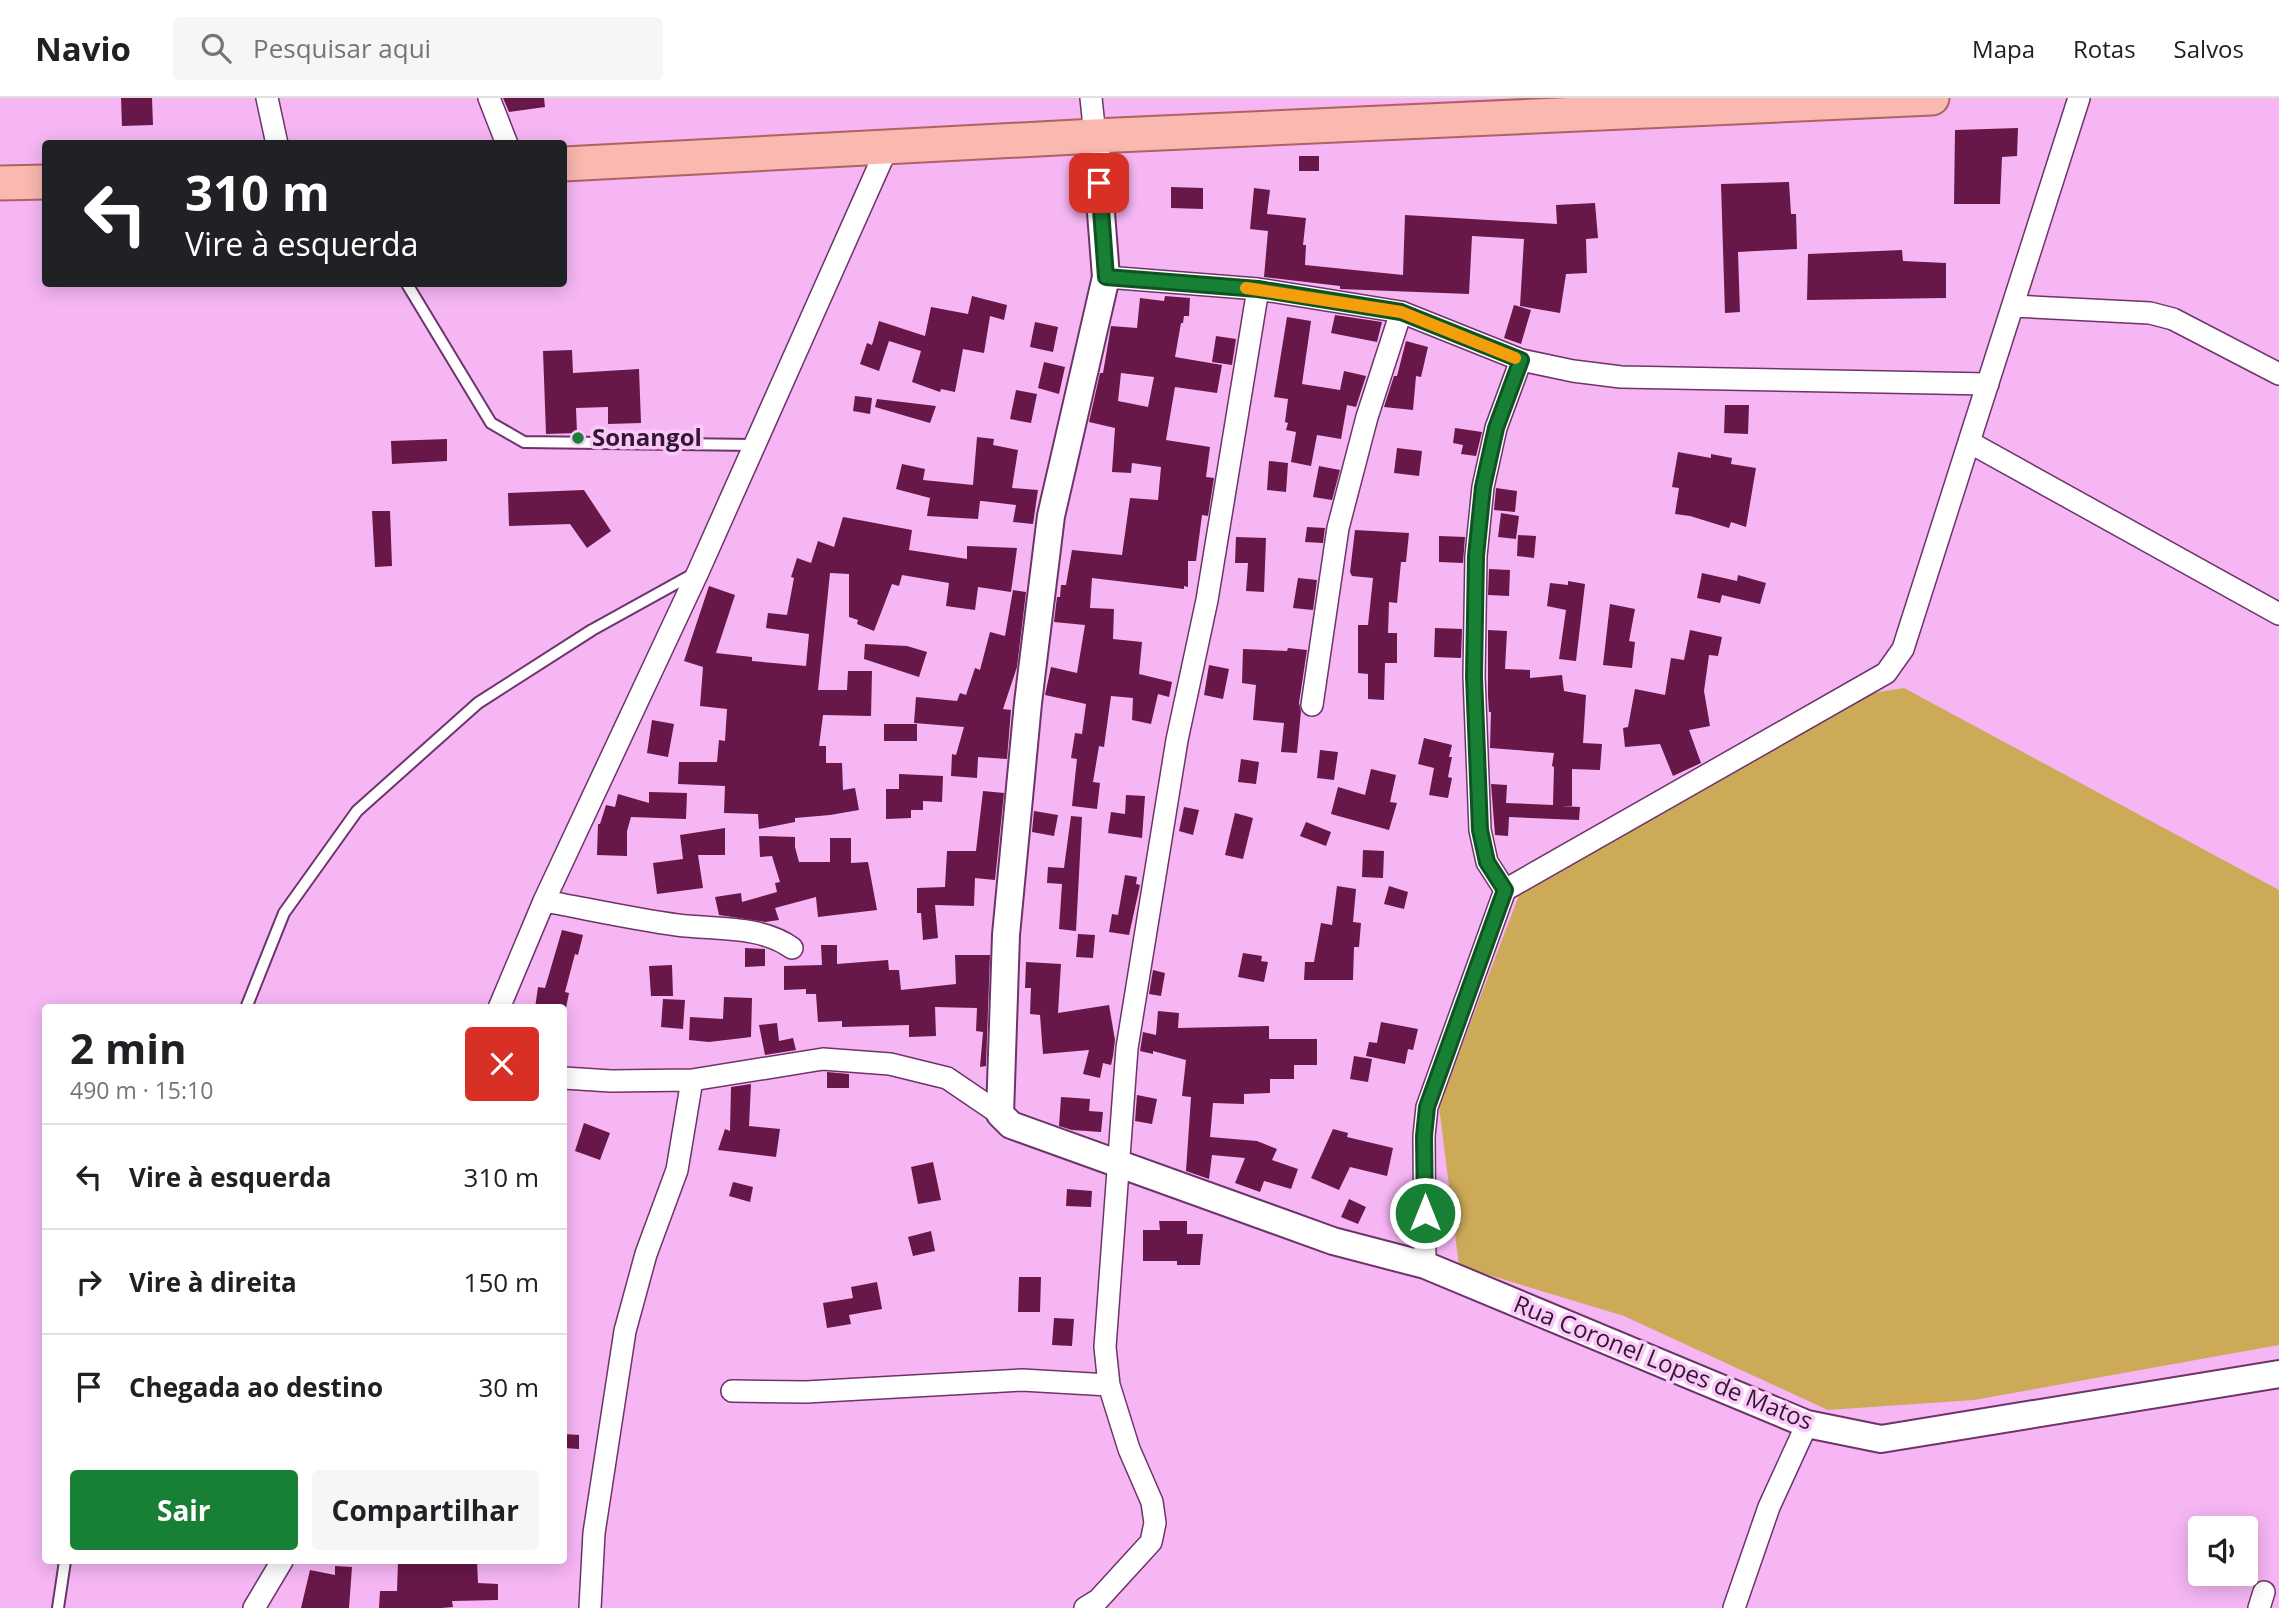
<!DOCTYPE html>
<html lang="pt">
<meta charset="utf-8">
<style>
body{margin:0;font-family:"Open Sans",sans-serif;background:#f6f6f6;color:#202124;height:100vh;display:flex;flex-direction:column;font-size:26px;white-space:nowrap}
*{box-sizing:border-box;margin:0}
p{font-size:23px;color:#757577}
.icon{flex:none;width:38px;height:38px;fill:none;stroke:currentColor;stroke-width:2;stroke-linecap:round;stroke-linejoin:round}
.map{position:relative;flex:1;overflow:hidden}
.side{position:absolute;left:42px;top:906px;width:525px;height:560px;display:flex;flex-direction:column;background:#fff;border-radius:7px;box-shadow:0 4px 18px #0003}
.side>*{flex:none}
.top-card{position:absolute;left:42px;top:42px;width:525px;height:147px;border-radius:7px;box-shadow:0 4px 18px #0003;background:#202124;color:#fff;overflow:hidden}
.buttons{position:absolute;left:2188px;top:1418px;display:grid;gap:14px}
.buttons a{display:grid;place-items:center;width:70px;height:70px;border-radius:7px;background:#fff;box-shadow:0 4px 18px #0003;font-size:35px}
.pin{position:absolute;display:grid;place-items:center;width:60px;height:60px;color:#fff;margin:-30px;border-radius:14px;box-shadow:0 4px 10px #0006}
.me{position:absolute;width:77px;margin:-38px;rotate:0deg;stroke-linejoin:round;filter:drop-shadow(0 0 5px #0008)}
.turn{display:flex;align-items:center;gap:24px;height:147px;padding:0 28px;font-size:32px}
.turn .icon{width:91px;height:91px;stroke-width:2.5}
.turn b{display:block;font-size:49px;line-height:60px}
.round{display:grid;place-items:center;flex:none;width:74px;height:74px;border-radius:7px;background:#f6f6f6}
.headline{display:flex;align-items:center;justify-content:space-between;height:119px;padding:0 28px}
h1{font-size:42px;font-weight:700;line-height:52px}
.cta{display:flex;gap:14px;margin-top:auto;padding:14px 28px}
.cta a{flex:1;height:80px;border-radius:7px;background:#188035;color:#fff;font-size:28px;font-weight:700;line-height:80px;text-align:center}
.cta a+a{background:#f6f6f6;color:#202124}
ul{padding:0;list-style:none}
li{display:flex;align-items:center;gap:21px;height:105px;padding:0 28px;border-top:2px solid #e0e0e0}
li div{flex:1}
li b{display:block;font-size:26px}
li em{font-style:normal}
header{display:flex;align-items:center;gap:42px;box-sizing:border-box;height:98px;padding:0 35px;background:#fff;border-bottom:2px solid #e0e0e0}
header strong{font-size:33px}
nav{display:flex;gap:38px;margin-inline-start:auto;font-size:24px}
.search{width:490px;height:63px;background:#f6f6f6;display:flex;align-items:center;gap:18px;box-sizing:border-box;padding:0 24px;border-radius:7px;color:#757577;font-size:26px}
.map>svg:first-child{display:block}
</style>
<header>
<strong>Navio</strong>
<div class="search"><svg class="icon" aria-label="search" viewBox="0 0 24 24"><circle cx="10" cy="10" r="6"/><path d="M15 15l6 6"/></svg>Pesquisar aqui</div>
<nav><a>Mapa</a><a>Rotas</a><a>Salvos</a></nav>
</header>
<div class="map">
<svg width="2279" height="1510" viewBox="0 0 2279 1510">
<rect width="100%" height="100%" fill="#f6b6f4"/>
<path fill="#ccaa58" d="M1904 590 2279 792V1247L1974 1302 1828 1312 1624 1218 1459 1168 1439 1008 1519 797 1556 770 1873 595Z"/>
<path fill="#671748" fill-rule="evenodd" d="M121 0H152L153 27 122 28Z
M503 0H544L545 9 509 14Z
M2018 30 2017 58 2002 59 2000 106H1954L1955 32Z
M1299 58H1319V73H1299Z
M1789 84 1791 116H1796L1797 151 1738 154 1740 214 1725 215 1721 86Z
M1171 89 1203 90V111L1171 110Z
M1254 90 1270 92 1267 116 1306 120 1303 147H1306L1305 167 1403 177 1405 117 1557 126 1556 107 1595 105 1598 140 1586 141 1587 175 1566 176 1560 215 1520 208 1524 141 1472 138 1469 196 1340 191V188L1264 179 1268 133 1250 131Z
M1902 152 1903 163 1946 165V200L1807 202 1808 156Z
M972 198 1007 207 1004 222 990 218 984 255 963 251 955 294 941 291 940 294 912 284 921 253 889 243 879 273 860 266 867 245 872 247 879 223 925 238 931 209 968 216Z
M1165 198 1190 200 1189 218H1184L1183 225H1181L1175 259 1222 267 1217 295 1175 289 1166 342 1210 349 1206 379 1214 380 1208 418 1202 417 1196 463H1188V489L1184 488V491L1092 480 1090 510 1114 511 1113 541 1142 544 1139 576 1172 584 1169 599 1158 596 1151 626 1132 622 1133 600 1111 598 1104 649 1099 648 1093 684 1100 685 1097 711 1072 708 1077 661 1071 660 1075 635 1082 636 1086 606 1045 597 1051 569 1077 575 1085 527 1054 524 1057 499H1060L1061 487H1066L1072 452 1122 457 1130 400 1158 402 1161 369 1132 365 1131 375 1112 374 1115 330 1089 324 1100 275H1103L1111 228 1137 230 1140 200 1164 203ZM1121 275 1154 279 1148 309 1118 303Z
M1514 207 1531 212 1521 246 1504 240Z
M1335 217 1382 224 1377 244 1331 235Z
M1287 219 1311 223 1302 286 1340 292 1344 273 1366 278 1356 309 1347 307 1341 341 1317 337 1311 368 1291 364 1296 334 1286 332 1288 325 1285 324 1288 301 1274 299Z
M1035 224 1058 229 1053 254 1030 249Z
M1216 238 1236 241 1232 267 1212 264Z
M1406 243 1428 249 1421 279 1416 278 1413 312 1384 309 1394 278H1397Z
M572 252 573 275 639 271 641 325 608 326V309L576 310 577 335 546 336 543 253Z
M1044 264 1065 269 1059 296 1038 290Z
M1016 292 1037 296 1031 325 1010 321Z
M855 298 872 300 870 316 853 313Z
M877 301 936 308 930 325 875 309Z
M1725 307H1749L1748 336 1724 335Z
M1455 330 1482 334 1476 358 1461 356 1463 347 1453 345Z
M977 339 994 341 993 347 1018 352 1012 390 1038 392 1033 426 1013 424 1016 407 982 403H980L978 421 927 418 930 400 896 391 902 366 925 371 923 382 973 387Z
M447 341V363L392 366 391 343Z
M1397 350 1422 353 1419 378 1394 375Z
M1678 354 1711 360V356L1732 360 1731 366 1756 370 1746 429 1731 424 1729 430 1690 418 1675 416 1679 390 1672 389Z
M1269 363 1288 365 1286 394 1267 392Z
M1319 368 1340 372 1332 402 1313 399Z
M1496 390 1517 393 1515 414 1494 412Z
M584 392 611 433 587 450 570 426 509 428 508 395Z
M372 413H390L392 468 375 469Z
M1501 415 1519 418 1516 441 1498 439Z
M843 419 912 432 909 452 967 461V448L1017 450 1011 494 978 489 975 512 946 508 949 485 902 477 899 488 892 486 874 533 857 526 858 522 849 519V476L830 475 818 592H847L848 573H872L871 618 823 617 819 648H826V665H842L843 692 855 690 859 712 830 717 795 720V724L759 731 758 716 724 715 725 688 678 686 679 664H717L719 642 725 643 727 611 700 608 703 569 684 563 709 488 735 497 716 555 752 559V563L806 568 809 536 766 530 768 515 787 517 794 480 791 479 797 460 811 465 818 443 834 449Z
M1307 429 1325 430 1323 445 1305 444Z
M1355 432 1409 435 1406 464H1401L1397 505 1389 504 1388 535H1397V565H1385L1384 602 1368 601V576L1358 575V527H1368L1373 480 1352 478 1350 474Z
M1518 437 1536 438 1534 460 1517 458Z
M1439 438 1465 439 1463 465 1439 464Z
M1236 439 1266 440 1264 494 1246 493 1248 465H1235Z
M1489 471 1510 472 1509 498 1488 497Z
M1702 475 1737 483 1738 477 1766 485 1760 506 1722 497 1720 505 1697 500Z
M1298 480 1317 482 1313 512 1293 510Z
M1568 483 1585 486 1576 563 1559 561 1566 512 1547 508 1550 485 1568 487Z
M1013 492 1026 494 1017 569 1003 611 1011 612 1007 661 978 659 977 680 951 678 952 656 956 657 964 629 914 625 916 599 957 603 960 595 966 597 975 570 980 572 990 534 1005 538Z
M1610 506 1635 511 1629 543 1635 544 1632 570 1603 567Z
M1435 530 1462 531 1461 560 1434 559Z
M1488 532 1507 533 1505 571 1530 572V580L1562 577 1564 593 1586 597 1583 645 1602 646 1600 672 1572 671V708H1561L1580 709 1579 722 1509 719 1508 738 1495 737 1491 686 1507 687 1506 705 1553 707 1554 669 1552 668 1554 655 1490 650 1491 614H1489L1488 598Z
M1690 532 1722 539 1718 558 1709 557 1704 593 1710 628 1689 632 1701 665 1673 678 1660 646 1625 649 1623 630 1628 629 1635 591 1665 597 1671 560 1684 562Z
M865 546 907 548 927 554 919 579 864 561Z
M1288 550 1307 552 1299 605 1301 613 1297 655 1281 654 1284 625 1253 622 1256 587 1242 585 1243 551 1287 553Z
M1209 567 1229 571 1223 601 1204 597Z
M652 622 674 626 668 659 647 655Z
M884 626H917V643H884Z
M1424 640 1452 647 1449 659H1452L1448 679 1452 680 1448 700 1429 697 1434 670 1418 666Z
M1320 652 1338 654 1334 682 1317 680Z
M1241 661 1259 664 1256 686 1238 684Z
M1371 671 1396 677 1390 704 1397 705 1389 732 1331 716 1338 689 1365 697Z
M899 676 943 678 942 704 923 703V712H911V720L886 721V691H899Z
M983 693 1004 695 995 782 975 780 974 808 935 807 938 840 923 842 921 815H917V790L945 789 947 753H976Z
M649 694 687 695 686 721 631 719 627 733V758L597 757 598 726H600L606 707 615 709 618 696 649 705Z
M1126 697 1145 698 1142 740 1108 735 1111 714 1125 716Z
M1184 709 1199 712 1193 737 1179 733Z
M1034 713 1058 717 1054 738 1032 734Z
M1235 715 1253 720 1243 761 1225 757Z
M1071 718 1082 719 1076 833 1059 831 1062 786 1047 785 1048 769 1064 770Z
M1306 724 1331 734 1326 748 1300 738Z
M725 730V757H698L703 790 657 796 653 765 683 761 680 737Z
M759 738 795 739V749L799 764H830V740H851V765L868 764 877 812 818 819 816 799 775 810 779 822 765 824 719 817 715 799 741 795 742 804 777 794 775 785 780 784 772 758 760 759Z
M1363 752 1384 753 1383 780 1362 779Z
M1125 777 1137 779 1136 786 1140 787 1129 837 1109 834 1112 816 1118 817Z
M1337 788 1356 791 1353 824 1361 825 1359 849H1354L1353 882H1304L1305 864H1314L1321 825 1332 827Z
M1389 788 1408 794 1404 811 1384 806Z
M562 832 583 837 578 857 575 856 565 894 569 895 566 910H535L538 889 545 890Z
M1078 836 1095 837 1093 860 1076 859Z
M821 847H837V866L888 862 889 872H899L901 892 956 886 955 857H990L986 968 980 969 983 934 976 933 977 910 935 909 936 938 909 939V927L842 929V923L818 924 816 896H806V891L784 892V868L822 867Z
M745 850 765 851V868L745 869Z
M1243 855 1262 858 1261 863 1268 864 1264 884 1238 879Z
M1026 864 1061 866 1058 915 1109 907 1115 942 1113 958 1111 967 1103 965 1100 980 1083 976 1089 952 1043 956 1040 917 1030 916 1031 890H1025Z
M672 867 673 898H651L649 868Z
M1153 872 1165 875 1161 898 1149 896Z
M724 899 752 900 751 939 709 944 689 942 690 919 723 921Z
M663 901 685 902 683 931 661 929Z
M1158 913 1179 915 1178 930 1269 928V941H1317V967H1294V981H1270V995L1244 996V1006L1213 1005 1210 1039 1257 1043 1277 1051 1272 1062 1298 1071 1291 1091 1264 1083 1260 1094 1235 1085 1245 1060 1212 1057 1209 1081 1186 1073 1191 999 1182 998 1186 962 1153 953V956L1140 953 1143 934 1156 937Z
M1381 924 1418 931 1413 952 1408 951 1405 966 1366 958 1369 944 1377 945Z
M777 925 779 943 793 940 796 952 765 957 759 927Z
M1354 958 1372 961 1368 984 1350 981Z
M827 974 849 976V990H827Z
M751 986 749 1028 780 1031 776 1059 718 1052 725 1031 730 1033 731 989Z
M1137 997 1157 1001 1152 1026 1135 1023Z
M1061 999 1090 1001 1089 1013 1103 1014 1101 1034 1072 1032 1059 1028Z
M584 1025 610 1035 600 1062 575 1053Z
M1333 1031 1348 1035 1347 1039 1393 1050 1387 1078 1350 1069 1339 1092 1311 1080Z
M933 1064 941 1102 918 1106 911 1069Z
M733 1084 753 1089 750 1104 729 1098Z
M1067 1091 1092 1093 1091 1109 1066 1108Z
M1349 1101 1366 1109 1358 1126 1341 1119Z
M1159 1123H1187V1136H1203L1200 1167H1177V1163H1143V1132H1160Z
M931 1133 935 1153 913 1158 908 1139Z
M1019 1179H1041L1040 1214H1018Z
M877 1184 882 1211 849 1217 851 1226 827 1230 823 1205 853 1200 851 1189Z
M1054 1220 1074 1221 1072 1248 1052 1247Z
M564 1336 579 1337V1351L564 1350Z
M398 1463H477L478 1485 498 1486V1502L452 1503 453 1509 442 1510H379L380 1493H397Z
M335 1468 352 1469 349 1510H301L310 1472 335 1477Z"/>
<g fill="none" stroke-linecap="round" stroke-linejoin="round">
<defs>
<path id="service" d="M407 186 491 325 524 344 754 347
M246 910 284 815 357 713 478 605 592 532 695 475
M58 1510 65 1463"/>
<path id="minor" d="M267 0 277 46
M489 0 507 46
M1091 0 1095 38
M2079 0 1969 344 2279 516
M1106 179 1258 191 1401 214 1521 262 1573 273 1621 279 1988 286
M2014 208 2150 215 2173 221 2279 276
M1312 607 1338 430 1367 319 1401 214
M1505 792 1487 764 1480 732 1474 578 1476 458 1483 389 1496 330 1521 262
M544 803C588 811 633 821 677 827 716 832 760 827 792 850
M499 910 544 803 698 474 887 50
M564 980 611 983 692 982 823 961 890 966 947 980 1000 1016
M1425 1167 1424 1038 1427 1009 1505 792 1886 575 1903 551 1969 344
M732 1293 806 1294 1022 1282 1109 1287
M254 1510 282 1463
M590 1510 594 1435 625 1233 646 1156 677 1072 692 982
M1085 1510 1098 1502 1151 1444 1155 1425 1152 1404 1129 1351 1109 1287 1105 1249 1127 950 1177 642 1207 502 1258 191
M1734 1510 1769 1409 1807 1326
M2259 1510 2264 1494"/>
<path id="tertiary" d="M1095 38 1106 179 1051 418 1028 605 1006 837 1000 1016 1011 1027 1333 1143 1425 1167 1807 1326 1881 1341 2279 1276"/>
<path id="primary" d="M564 66 1095 38 1932 0
M0 85 46 84"/>
</defs>
<use href="#service" stroke="#6c346b" stroke-width="14"/>
<use href="#minor" stroke="#6c346b" stroke-width="24"/>
<use href="#tertiary" stroke="#6c346b" stroke-width="30"/>
<use href="#primary" stroke="#b06161" stroke-width="37"/>
<use href="#service" stroke="#fff" stroke-width="10"/>
<use href="#minor" stroke="#fff" stroke-width="21"/>
<use href="#tertiary" stroke="#fff" stroke-width="26"/>
<use href="#primary" stroke="#f9b8b0" stroke-width="33"/>
</g>
<g fill="none" stroke-linecap="round" stroke-linejoin="round">
<defs>
<path id="route" d="M1099 85 1106 179 1258 191 1401 214 1521 262 1496 330 1483 389 1476 458 1474 578 1480 732 1487 764 1505 792 1427 1009 1424 1038 1425 1115"/>
</defs>
<use href="#route" stroke="#105322" stroke-width="18"/>
<use href="#route" stroke="#188035" stroke-width="12"/>
<path stroke="#f59e0b" stroke-width="12" d="M1246 190 1401 214 1515 260"/>
</g>
<circle fill="#188035" stroke="#fcc8fa" stroke-width="2.5" cx="578" cy="340" r="7"/>
<g text-anchor="middle" stroke-width="7" stroke-linejoin="round" paint-order="stroke">
<g font-size="24" font-weight="bold" fill="#311931" stroke="#fcc8fa" text-anchor="start">
<text x="592" y="348">Sonangol</text>
</g>
<g font-size="24" fill="#311931" stroke="#fcc8fa">
<text transform="translate(1663 1265) rotate(22)" y="8">Rua Coronel Lopes de Matos</text>
</g>
</g>
</svg>
<div class="buttons">
<a><svg class="icon" aria-label="sound" viewBox="0 0 24 24"><path d="M4 9h4l5-4v14l-5-4H4zM17 9q2 3 0 6"/></svg></a>
</div>
<div class="pin" style="left:1099px;top:85px;background:#d93025"><svg class="icon" aria-label="arrive" viewBox="0 0 24 24"><path d="M6 21V4h12l-3 4 3 4H6"/></svg></div>
<svg class="me" style="left:1425px;top:1115px" viewBox="-20 -20 40 40"><circle r="17" fill="#188035" stroke="#fff" stroke-width="3"/><path d="M0-11L8 9 0 5-8 9z" fill="#fff"/></svg>
<div class="top-card">
<div class="turn"><svg class="icon" aria-label="left" viewBox="0 0 24 24"><path d="M17 20v-9H6M10 6l-5 5 5 5"/></svg><div><b>310 m</b>Vire à esquerda</div></div>
</div>
<section class="side">
<div class="headline"><div><h1>2 min</h1><p>490 m · 15:10</p></div><a class="round" style="background:#d93025;color:#fff"><svg class="icon" aria-label="close" viewBox="0 0 24 24"><path d="M6 6l12 12M18 6L6 18"/></svg></a></div>
<ul>
<li><svg class="icon" aria-label="left" viewBox="0 0 24 24"><path d="M17 20v-9H6M10 6l-5 5 5 5"/></svg><div><b>Vire à esquerda</b></div><em>310 m</em></li>
<li><svg class="icon" aria-label="right" viewBox="0 0 24 24"><path d="M7 20v-9h11M14 6l5 5-5 5"/></svg><div><b>Vire à direita</b></div><em>150 m</em></li>
<li><svg class="icon" aria-label="arrive" viewBox="0 0 24 24"><path d="M6 21V4h12l-3 4 3 4H6"/></svg><div><b>Chegada ao destino</b></div><em>30 m</em></li>
</ul>
<div class="cta"><a>Sair</a><a>Compartilhar</a></div>
</section>
</div>
